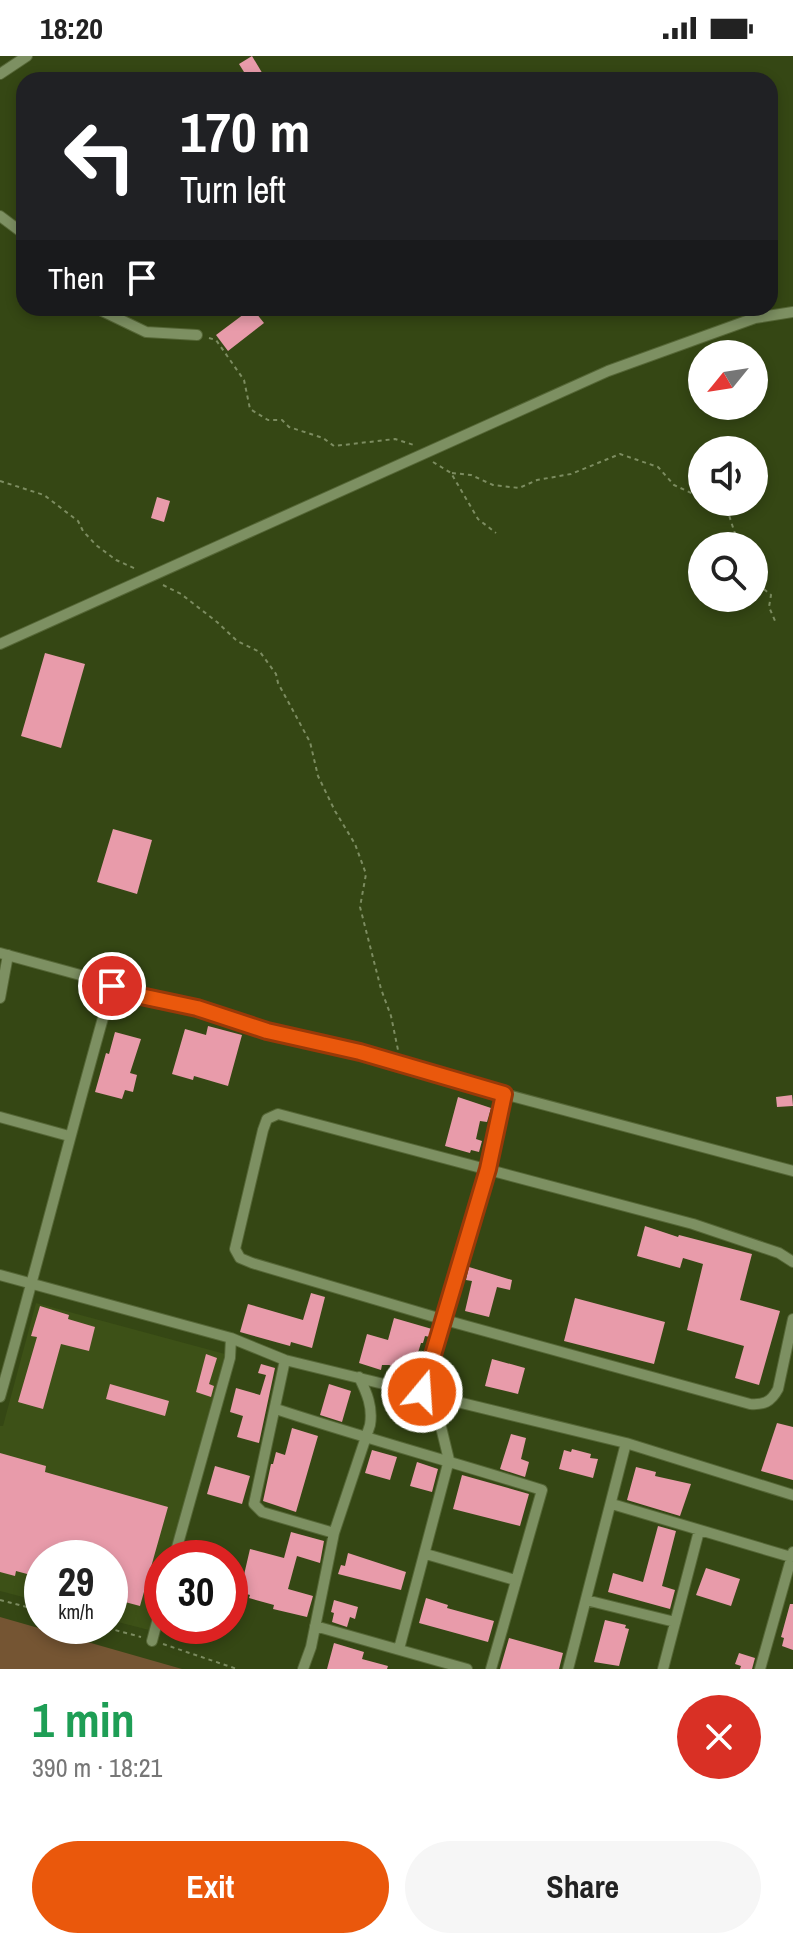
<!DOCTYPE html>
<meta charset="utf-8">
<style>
body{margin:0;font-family:"Archivo Narrow",sans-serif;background:#f6f6f6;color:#222;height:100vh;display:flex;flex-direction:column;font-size:30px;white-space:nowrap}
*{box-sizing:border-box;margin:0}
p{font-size:26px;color:#767676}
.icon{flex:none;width:44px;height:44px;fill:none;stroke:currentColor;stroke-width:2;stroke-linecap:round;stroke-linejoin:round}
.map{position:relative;height:1613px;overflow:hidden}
.panel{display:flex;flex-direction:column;background:#fff;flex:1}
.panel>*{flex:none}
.top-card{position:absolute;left:16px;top:16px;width:762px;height:244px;border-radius:24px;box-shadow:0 4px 12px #0003;background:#202124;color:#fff;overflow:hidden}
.needle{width:52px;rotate:240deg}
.controls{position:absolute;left:688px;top:284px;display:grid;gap:16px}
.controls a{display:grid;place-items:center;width:80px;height:80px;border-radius:50%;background:#fff;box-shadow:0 4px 12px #0003;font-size:40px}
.speed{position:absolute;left:24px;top:1484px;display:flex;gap:16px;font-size:40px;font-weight:700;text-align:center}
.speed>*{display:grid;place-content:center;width:104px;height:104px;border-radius:50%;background:#fff;box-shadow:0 4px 12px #0003;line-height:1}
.speed small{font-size:20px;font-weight:400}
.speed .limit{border:12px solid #d22;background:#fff;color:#111}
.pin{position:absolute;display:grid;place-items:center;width:68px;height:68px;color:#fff;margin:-34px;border:4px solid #fff;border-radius:50%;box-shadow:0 2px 8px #0007}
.me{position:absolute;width:88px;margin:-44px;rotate:18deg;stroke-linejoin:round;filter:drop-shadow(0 0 6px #0008)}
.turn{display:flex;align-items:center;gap:28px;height:168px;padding:0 32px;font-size:36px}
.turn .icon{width:104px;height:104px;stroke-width:2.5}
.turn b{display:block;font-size:56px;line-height:68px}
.then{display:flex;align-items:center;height:76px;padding:0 32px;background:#0003;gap:16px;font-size:30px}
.round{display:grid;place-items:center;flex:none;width:84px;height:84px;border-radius:42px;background:#f6f6f6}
.summary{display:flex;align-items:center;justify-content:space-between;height:136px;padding:0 32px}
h1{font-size:48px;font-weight:700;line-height:60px;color:#1e9e55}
.cta{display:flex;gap:16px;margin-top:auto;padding:16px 32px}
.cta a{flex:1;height:92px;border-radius:48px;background:#ea580c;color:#fff;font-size:32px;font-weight:700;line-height:92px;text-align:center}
.cta a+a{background:#f6f6f6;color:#222}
.status{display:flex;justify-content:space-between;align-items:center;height:56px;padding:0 40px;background:#fff;direction:ltr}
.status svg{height:22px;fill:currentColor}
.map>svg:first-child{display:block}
</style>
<div class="status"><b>18:20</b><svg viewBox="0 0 49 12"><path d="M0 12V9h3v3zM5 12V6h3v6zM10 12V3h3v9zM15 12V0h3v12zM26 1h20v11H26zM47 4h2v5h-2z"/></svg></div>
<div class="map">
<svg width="793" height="1613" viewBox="0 0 793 1613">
<rect width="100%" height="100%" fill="#354714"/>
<path fill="#3d5117" d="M36 1247 225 1298 169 1502H162V1528L149 1574 110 1564V1502H42V1546L0 1535V1370H3Z"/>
<path fill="#755533" d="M0 1561 182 1613H0Z"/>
<path fill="#e89baa" d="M252 0 264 20 257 24H249L239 8Z
M252 252 264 267 228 295 216 279Z
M157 441 170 445 164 466 151 462Z
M45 597 85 608 61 692 21 680Z
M113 773 152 784 137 838 97 826Z
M208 970 242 979 228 1030 194 1020 193 1024 172 1018 185 973 206 979Z
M115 976 141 983 130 1017 137 1019 133 1036 125 1034 122 1043 95 1036 106 997 109 998Z
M792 1039 793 1050 777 1051 776 1041Z
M458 1041 491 1052 487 1066 480 1065 476 1083 482 1085 479 1096 471 1094 470 1097 445 1090Z
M645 1170 678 1181 679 1179 752 1198 740 1244 780 1255 759 1329 735 1322 744 1290 687 1274 703 1208 683 1202 680 1212 637 1200Z
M469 1211 512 1224 510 1234 497 1231 489 1261 465 1255 472 1225 466 1224Z
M311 1237 325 1241 312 1292 291 1286 290 1290 240 1276 248 1248 303 1264Z
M575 1242 665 1266 654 1308 564 1285Z
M40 1250 69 1259 68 1263 95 1271 89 1295 61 1288 43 1353 18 1346 37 1281 31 1280Z
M394 1262 432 1273 430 1281 425 1280 423 1287H421L412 1316 389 1309H382L381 1314 359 1307 367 1278 388 1284Z
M206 1298 217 1302 209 1328 214 1330 211 1341 196 1336Z
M492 1303 525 1312 518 1338 485 1330Z
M261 1308 275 1312 259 1387 237 1381 243 1360 230 1356 236 1332 260 1339 266 1319 258 1317Z
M110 1328 169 1345 165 1360 106 1343Z
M329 1328 351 1335 342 1366 320 1359Z
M777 1367 793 1371V1424L761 1415Z
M292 1372 318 1380 296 1456 263 1445 271 1408H273L276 1396 285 1399Z
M511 1378 526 1382 521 1403 529 1406 525 1421 500 1413Z
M572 1393 591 1398 590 1402 598 1403 593 1422 559 1413 564 1394 571 1396Z
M372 1394 397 1401 390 1424 365 1417Z
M0 1397 46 1410 45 1416 168 1451 140 1550 110 1542V1502H42V1522L16 1515 15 1520 0 1516Z
M417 1406 438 1413 432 1436 410 1430Z
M215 1410 250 1420 242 1448 207 1438Z
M636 1411 656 1416 655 1420 691 1428 680 1460 627 1444Z
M462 1419 529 1438 520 1470 453 1453Z
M658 1470 676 1475 662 1530 675 1534 670 1553 608 1536 613 1517 643 1526Z
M291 1476 324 1485 320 1507 297 1500 288 1533 313 1540 307 1561 273 1553 274 1549 249 1542 250 1539 240 1536 250 1493 284 1502Z
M348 1497 406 1516 401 1534 338 1518 341 1509 345 1510Z
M706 1512 740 1523 731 1550 696 1539Z
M426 1542 448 1549 447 1552 494 1565 488 1586 419 1567Z
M334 1544 358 1551 355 1563 350 1561 347 1571 332 1566 334 1557 331 1556Z
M790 1548H793V1594L782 1590 784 1582 781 1581Z
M605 1564 626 1569 625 1572 629 1573 619 1610 594 1606Z
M509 1582 563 1597 559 1613H500Z
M334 1587 364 1596 362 1603 388 1610 387 1613H327Z
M739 1597 755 1602 752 1613H740L741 1610 735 1608Z"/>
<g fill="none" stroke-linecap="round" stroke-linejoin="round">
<defs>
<path id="street" d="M0 18 27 0
M0 160 24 178
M96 252 146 276 197 279
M0 588 608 315 755 262 793 256
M0 897 95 923 136 939 197 952 267 975 360 996 504 1038 793 1115
M0 942 8 899
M0 1061 69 1080
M793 1206 779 1197 693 1168 278 1058 267 1063 263 1074 235 1193 240 1202 252 1207 445 1264 750 1348C764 1349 771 1346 778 1333L793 1263
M0 1219 231 1282 285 1304 626 1387 793 1439
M285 1304 254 1448 262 1456 334 1477
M422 1336 488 1113 504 1038
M0 1341C39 1204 73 1066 112 930
M276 1353C364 1382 453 1406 542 1434L491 1613
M612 1448 791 1501
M426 1498 515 1524
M174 1502 230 1302 231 1282
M586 1544 675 1566
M315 1570 467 1613
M152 1585 162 1547
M399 1593 449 1404 433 1338
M303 1613 311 1591 334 1477 370 1369C373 1351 367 1337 359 1321
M568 1613 626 1387
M663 1613 699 1475
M760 1613 793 1496"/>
</defs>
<use href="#street" stroke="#556636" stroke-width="12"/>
<path stroke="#7c8c60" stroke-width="2" stroke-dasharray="4 4" stroke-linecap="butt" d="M209 282 216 284 244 324 250 353 268 364H282L289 371 323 382 334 390 395 383 414 389
M433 406 451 417 478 463 496 477
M452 417 471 419 493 429 519 432 537 424 571 418 620 398 658 411 674 429 702 442
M0 425 44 439 78 465 83 475 96 489 116 504 136 513
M712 446 727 453 739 490
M754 521 759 529 771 539 769 551 776 567
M163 529 181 538 217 566 237 585 260 596 276 618 278 627 310 686 318 720 335 755 355 788 366 818 360 851 381 933 391 960 398 994
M0 1544 42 1555
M100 1570 141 1581
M163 1588 237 1613"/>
<use href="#street" stroke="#7d9062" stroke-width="10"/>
</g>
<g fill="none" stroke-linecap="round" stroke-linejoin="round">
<defs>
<path id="route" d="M112 930 136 939 197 952 267 975 360 996 504 1038 488 1113 422 1336"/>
</defs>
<use href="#route" stroke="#983908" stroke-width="20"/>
<use href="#route" stroke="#ea580c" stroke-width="14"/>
</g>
</svg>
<div class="controls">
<a><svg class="needle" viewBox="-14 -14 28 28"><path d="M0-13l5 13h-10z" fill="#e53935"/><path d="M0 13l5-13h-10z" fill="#767676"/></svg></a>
<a><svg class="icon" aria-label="sound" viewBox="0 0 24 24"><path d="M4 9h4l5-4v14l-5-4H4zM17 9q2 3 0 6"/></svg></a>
<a><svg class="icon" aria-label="search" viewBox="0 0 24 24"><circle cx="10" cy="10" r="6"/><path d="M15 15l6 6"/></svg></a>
</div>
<div class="speed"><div>29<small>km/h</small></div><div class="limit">30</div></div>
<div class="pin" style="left:112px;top:930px;background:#d93025"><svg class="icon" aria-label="arrive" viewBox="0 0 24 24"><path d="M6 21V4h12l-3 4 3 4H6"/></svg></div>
<svg class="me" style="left:422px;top:1336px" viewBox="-20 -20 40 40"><circle r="17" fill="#ea580c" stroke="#fff" stroke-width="3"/><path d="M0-11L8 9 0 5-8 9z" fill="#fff"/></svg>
<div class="top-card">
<div class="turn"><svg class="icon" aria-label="left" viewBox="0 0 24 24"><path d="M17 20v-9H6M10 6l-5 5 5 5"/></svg><div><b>170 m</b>Turn left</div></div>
<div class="then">Then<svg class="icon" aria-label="arrive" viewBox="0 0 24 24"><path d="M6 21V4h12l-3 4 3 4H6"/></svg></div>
</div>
</div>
<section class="panel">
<div class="summary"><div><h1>1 min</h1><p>390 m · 18:21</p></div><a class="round" style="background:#d93025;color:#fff"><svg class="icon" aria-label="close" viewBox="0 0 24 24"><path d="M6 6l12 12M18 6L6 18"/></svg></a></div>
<div class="cta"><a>Exit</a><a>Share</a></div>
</section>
